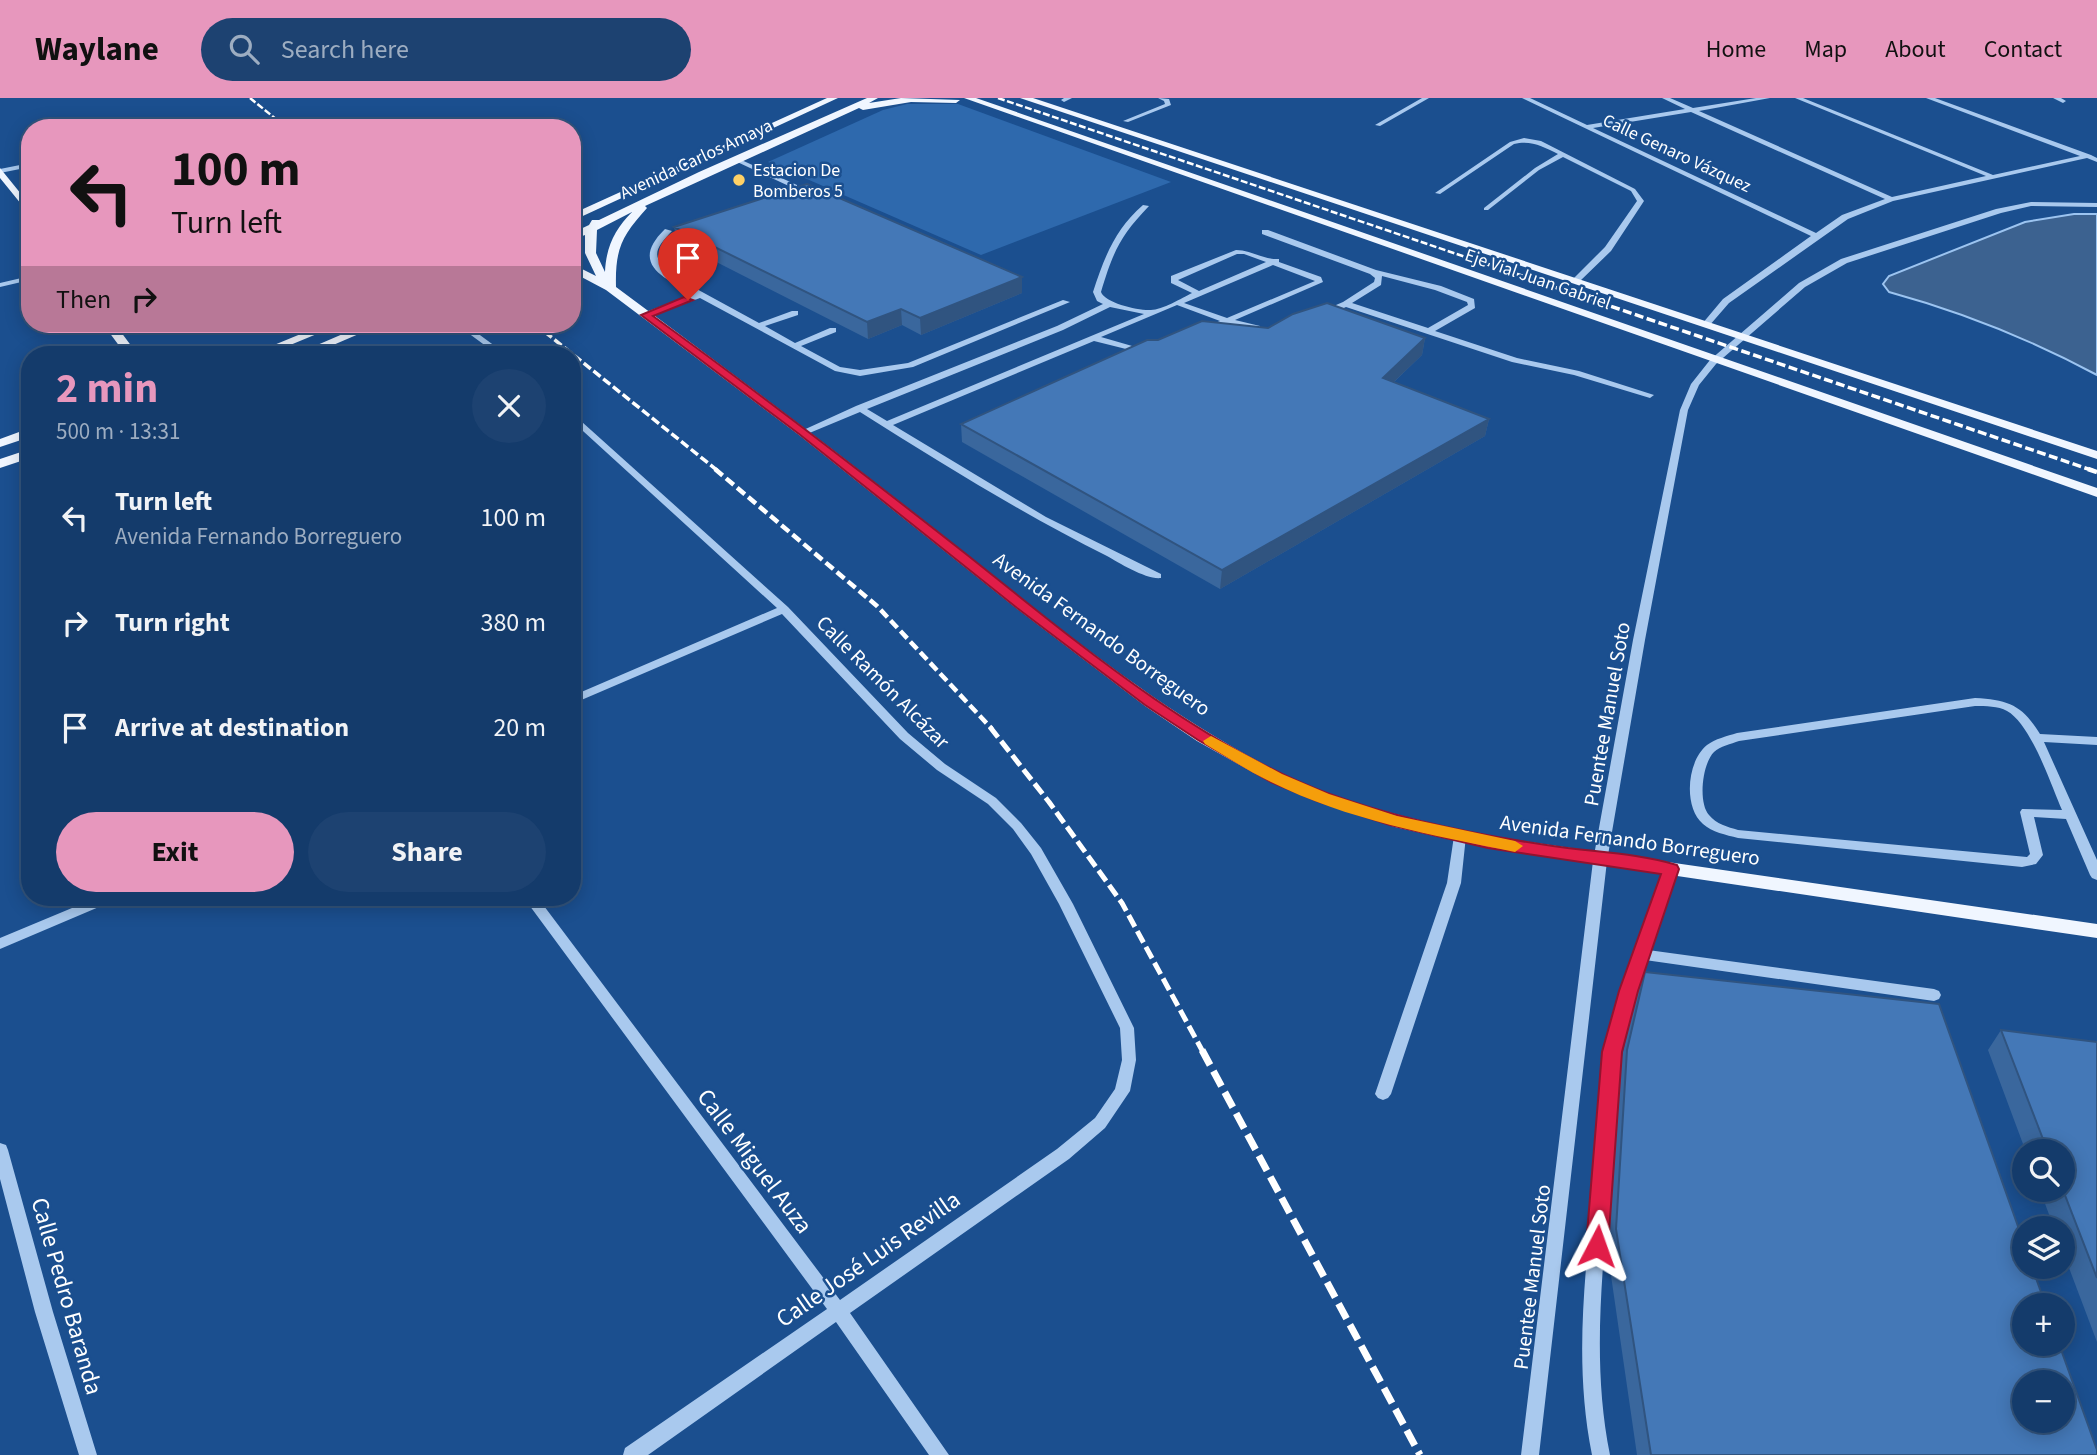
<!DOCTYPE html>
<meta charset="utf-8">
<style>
body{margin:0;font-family:"Source Sans 3",sans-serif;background:#1d4271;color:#f1f3f6;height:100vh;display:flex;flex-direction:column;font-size:26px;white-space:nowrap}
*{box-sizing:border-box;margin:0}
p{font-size:23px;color:#9dadc1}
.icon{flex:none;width:38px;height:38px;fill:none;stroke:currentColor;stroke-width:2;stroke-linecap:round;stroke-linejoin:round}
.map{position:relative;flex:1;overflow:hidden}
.drawer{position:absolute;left:21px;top:248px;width:560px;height:560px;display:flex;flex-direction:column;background:#143b6b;border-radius:28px;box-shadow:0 4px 18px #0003,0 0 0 2px #33557e}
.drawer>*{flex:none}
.top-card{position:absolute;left:21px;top:21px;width:560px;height:214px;border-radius:28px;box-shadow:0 4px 18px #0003,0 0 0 2px #33557e;background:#e797bd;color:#111;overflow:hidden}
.tools{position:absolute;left:2012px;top:1041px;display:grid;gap:14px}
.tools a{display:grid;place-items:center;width:63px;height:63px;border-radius:50%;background:#143b6b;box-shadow:0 4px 18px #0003,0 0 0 2px #33557e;font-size:35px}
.pin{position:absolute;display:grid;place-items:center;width:60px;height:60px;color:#fff;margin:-72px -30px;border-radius:50% 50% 50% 0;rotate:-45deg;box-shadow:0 0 7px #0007}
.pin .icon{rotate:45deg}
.me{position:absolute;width:77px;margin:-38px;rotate:4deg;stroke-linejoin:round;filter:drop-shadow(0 0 5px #0008)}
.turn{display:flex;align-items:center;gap:24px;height:147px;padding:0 35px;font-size:32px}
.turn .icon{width:91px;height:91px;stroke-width:2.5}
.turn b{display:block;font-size:49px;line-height:60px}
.then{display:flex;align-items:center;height:66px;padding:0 35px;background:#0003;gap:14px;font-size:26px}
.round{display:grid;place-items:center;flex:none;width:74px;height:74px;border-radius:37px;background:#1d4271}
.headline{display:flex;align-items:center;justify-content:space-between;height:119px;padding:0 35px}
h1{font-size:42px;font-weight:700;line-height:52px;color:#e797bd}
.cta{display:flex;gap:14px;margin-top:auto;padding:14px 35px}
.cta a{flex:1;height:80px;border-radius:42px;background:#e797bd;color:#111;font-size:28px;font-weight:700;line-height:80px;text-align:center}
.cta a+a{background:#1d4271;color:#f1f3f6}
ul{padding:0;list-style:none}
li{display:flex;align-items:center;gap:21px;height:105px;padding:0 35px}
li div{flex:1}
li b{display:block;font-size:26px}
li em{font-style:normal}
header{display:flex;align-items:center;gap:42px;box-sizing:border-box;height:98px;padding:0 35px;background:#e797bd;color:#111}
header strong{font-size:33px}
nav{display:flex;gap:38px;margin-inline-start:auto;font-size:24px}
.search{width:490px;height:63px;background:#1d4271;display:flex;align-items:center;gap:18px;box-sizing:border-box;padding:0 24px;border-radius:38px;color:#9dadc1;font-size:26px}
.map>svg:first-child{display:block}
</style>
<header>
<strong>Waylane</strong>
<div class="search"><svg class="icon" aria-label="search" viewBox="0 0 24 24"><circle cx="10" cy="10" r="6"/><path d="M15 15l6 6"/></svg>Search here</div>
<nav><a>Home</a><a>Map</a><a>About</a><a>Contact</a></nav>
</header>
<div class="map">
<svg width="2097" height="1357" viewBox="0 0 2097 1357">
<rect width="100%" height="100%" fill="#1b4f8f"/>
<path fill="#2e69ad" d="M907 6H958L1171 84 981 157 768 64 883 12Z"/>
<path fill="#3c6290" stroke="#9cc4f0" stroke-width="2" d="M2074 116H2097V277C2030 241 1962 214 1889 194L1883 186 1889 178 2025 124Z"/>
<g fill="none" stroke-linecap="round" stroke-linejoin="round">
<path fill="#a9c9ee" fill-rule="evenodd" d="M1064 0H1072L1064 4 1061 2Z
M1158 0 1169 1 1171 7 1128 24 1123 23 1165 6 1164 3Z
M1422 0H1429L1380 28 1375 27Z
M1522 0H1530L1587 27 1685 11 1662 0H1670L1693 10 1756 0H1770L1699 13 1892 99 1986 78 1795 0H1803L1993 77 2080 58 1926 0H1935L2091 57 2097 60V64L2087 60 1893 103 1848 121 1729 205 1709 228H1706L1702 226 1723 201 1811 138ZM1691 14 1885 101 1842 117 1816 135 1593 30Z
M2053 0H2061L2066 3 2063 5Z
M1524 40 1541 43 1635 91 1644 103 1611 153 1579 184 1572 182 1605 149 1637 103 1631 93 1563 59 1539 72 1488 112H1484V110L1535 70 1558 56C1543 49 1532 42 1514 46L1440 96 1435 95 1510 44Z
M733 60H737L797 87 796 95 785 100H781V98L790 94 791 89 733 62Z
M30 65V69L0 75V71Z
M2031 104 2097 105V109L2031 108 2001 115 1847 165 1805 189 1716 266 1699 287 1688 312 1645 542 1607 763 1539 1357H1521L1593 763 1633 542 1680 312 1691 286 1710 262 1799 185 1841 161 1996 111Z
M1143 107 1149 108C1120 138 1113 154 1101 194 1105 205 1139 213 1151 212 1162 212 1182 200 1192 195L1171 185V178L1236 152C1251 152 1264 162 1279 161V164L1321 179 1323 184 1235 222 1260 228V232L1228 226 1209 234H1203V230L1220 223 1177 207 1101 239 1146 252V256L1094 243 893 327 1046 419 1161 476V480C1147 482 1119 465 1107 458 1021 415 941 365 860 314L807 336H801L799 334 856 308 1057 228 1103 206 1097 203 1093 194C1104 160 1115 131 1143 107ZM1237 156H1244L1266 164 1199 193 1178 182ZM1273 167 1315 183 1227 220 1184 205ZM1110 209 1144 216 887 323 867 311 1063 232Z
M665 131 672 133C654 152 651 158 671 177L759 225 792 213H798V217L765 228 795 245 830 230H836V234L801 248 840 269 860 272 908 265 1063 202 1070 204 913 269 860 278 835 273 700 200 649 219H643V215L694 196C664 180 629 166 665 131Z
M1262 132H1268L1376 172 1441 188 1474 201 1475 210 1435 233 1517 260 1579 273 1654 297 1650 300 1574 277 1512 264 1346 209 1328 217H1322V213L1343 204 1374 184 1375 180 1370 176 1262 136ZM1382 178 1435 192 1467 204 1468 207 1428 230 1352 205 1381 187Z
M30 178V182L0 189V185Z
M456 226H465L507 257H498Z
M572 315 788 509 908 635 945 666 996 700 1021 725 1041 750 1073 806 1134 930 1136 962 1130 993 1105 1030 1069 1061 850 1215 949 1357H929L836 1224 648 1357H623L625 1350 827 1211 524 800H538L840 1202 1057 1051 1095 1020 1115 991 1122 962 1120 930 1059 806 1031 756 1013 731 988 706 937 672 900 641 782 516 572 606V598L777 510 572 323Z
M1975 600C2009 602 2022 607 2040 636L2097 639V647L2044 644 2097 762V782L2092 780 2090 777 2066 721 2034 719 2043 757 2036 766 2022 769 1738 740C1726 737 1712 734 1703 726 1683 709 1687 663 1707 647 1715 641 1727 638 1737 635ZM1975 608C1986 608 1998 608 2007 613 2031 626 2051 687 2062 712L2022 711 2020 714 2030 756 2027 759 1738 732C1728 729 1716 726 1709 717 1698 705 1702 666 1714 654 1720 648 1731 646 1739 643Z
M1460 734 1466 738 1461 785 1391 996 1388 1000 1383 1002 1378 1000 1375 996 1447 785 1454 738Z
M1671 766 1676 768 1678 771 1648 852 1934 891 1939 893 1941 897 1939 901 1934 903 1645 862C1635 892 1625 922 1619 954 1611 999 1613 1046 1609 1092 1602 1182 1592 1267 1610 1357H1592C1573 1261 1586 1176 1594 1081 1598 1031 1598 981 1609 932 1622 877 1645 824 1664 771L1666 768Z
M96 800H115L113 803 0 851V840Z
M0 1045 6 1047 8 1052 53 1214 97 1357H79L35 1214 0 1081Z"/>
<path fill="#f0f6ff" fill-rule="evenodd" d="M827 0H838L572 123V116Z
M867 0H878L869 5 901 0 960 2 956 5 911 4 863 12 859 10 645 108 647 110C622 138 615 150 616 189 723 268 830 349 936 432 1044 518 1157 613 1281 675 1345 707 1418 722 1488 738L2097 826V840L1488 750 1395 729 1317 703 1270 684 1197 643 1145 608 1016 510 799 337 606 192 572 174V166L596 178 585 155V137L572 142V135L589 127 592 122H599L699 74ZM632 114C615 131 606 149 605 174L596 155 597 132Z
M964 0H976L2097 390V399Z
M1020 0H1033L2097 353V361Z
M0 70 30 107V117L0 80Z
M103 226H115L138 257H126Z
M325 226H341L266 257H250Z
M366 226H382L310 257H294Z
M30 330V339L0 349V341Z
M30 351V360L0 370V361Z"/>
<path stroke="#fff" stroke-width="2.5" stroke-dasharray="7 2.5" stroke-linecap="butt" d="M250 0 287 30
M998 0 1486 166"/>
<path stroke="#fff" stroke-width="3.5" stroke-dasharray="9 3.5" stroke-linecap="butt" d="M1481 164 2094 373
M535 226 718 373"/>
<path stroke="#fff" stroke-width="4.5" stroke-dasharray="10 4.5" stroke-linecap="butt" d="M715 371 877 508 992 631
M2088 371 2097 374"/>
<path stroke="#fff" stroke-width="5" stroke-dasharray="13 5" stroke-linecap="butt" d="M990 629 1049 704 1122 805 1203 954"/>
<path stroke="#fff" stroke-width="7" stroke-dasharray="17 7" stroke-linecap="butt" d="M1202 952 1420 1357"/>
</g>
<path fill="#3a679d" d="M674 129 1022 195 921 237 902 227 868 241 677 144Z
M1268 230 1425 240 1422 257 1394 284 1489 321 1485 338 1220 491 962 344 961 326 1158 242Z
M1645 874 2097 1357H1637L1607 1150 1619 971 1637 894Z
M2001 932 2097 944V1244L2063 1154V1130H2054L2040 1092H2063V1054H2026L1988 952Z"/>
<path fill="#305480" d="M1022 179V195L921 237 920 220Z
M901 211 902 227 868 241 867 224Z
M1425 240 1422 257 1380 297 1383 280Z
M1489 321 1485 338 1220 491 1222 472Z"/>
<path fill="#4478b7" stroke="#305480" stroke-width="2" fill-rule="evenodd" d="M807 86 1022 179 920 220 901 211 867 224 674 129Z
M1327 205 1425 240 1383 280 1489 321 1222 472 961 326 1147 242H1158L1202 223 1268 230 1293 216Z
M1645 874 1939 906 2025 1148V1169H2032L2046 1208H2025V1246H2059L2097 1352V1357H1651L1616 1131 1627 952ZM2025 1284H2063V1323H2025Z
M2001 932 2097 944V1180L2063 1092V1054H2048Z"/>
<path fill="#e11d48" stroke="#92132f" stroke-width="2" d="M684 199 693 202 653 218C759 295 863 375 966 456 1074 542 1197 646 1327 695 1400 722 1477 737 1553 748 1593 754 1638 755 1677 767L1679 771 1638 893 1622 954 1608 1148 1604 1155 1597 1158 1589 1155 1586 1148 1602 954 1619 893 1661 776 1488 750 1390 727 1317 703 1271 684 1198 642 1145 607 1017 510 799 336 641 217Z"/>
<path fill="#f59e0b" d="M1211 638 1282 676 1329 696 1397 718 1515 743 1523 748 1515 754C1432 737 1347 722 1271 684 1248 673 1227 659 1205 646L1203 643Z"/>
<circle fill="#ffd166" stroke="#1b4f8f" stroke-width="2.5" cx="739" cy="82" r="7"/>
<g text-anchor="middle" stroke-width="5" stroke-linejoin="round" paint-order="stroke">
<g font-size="18" fill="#fff" stroke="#1b4f8f">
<text transform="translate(1677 55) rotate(25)" y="6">Calle Genaro Vázquez</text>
<text transform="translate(696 61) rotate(-25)" y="6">Avenida Carlos Amaya</text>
<text transform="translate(1538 181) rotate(19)" y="6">Eje Vial Juan Gabriel</text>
</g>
<g font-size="18" fill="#fff" stroke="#1b4f8f" text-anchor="start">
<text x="753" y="78">Estacion De<tspan x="753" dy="21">Bomberos 5</tspan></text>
</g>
<g font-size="21" fill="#fff" stroke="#1b4f8f">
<text transform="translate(1102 536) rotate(36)" y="7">Avenida Fernando Borreguero</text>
<text transform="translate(883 584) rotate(45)" y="7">Calle Ramón Alcázar</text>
<text transform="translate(1607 616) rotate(-80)" y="7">Puentee Manuel Soto</text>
<text transform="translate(1630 742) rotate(8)" y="7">Avenida Fernando Borreguero</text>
<text transform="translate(1532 1179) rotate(-83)" y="7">Puentee Manuel Soto</text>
</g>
<g font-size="24" fill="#fff" stroke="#1b4f8f">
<text transform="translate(755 1063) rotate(53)" y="8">Calle Miguel Auza</text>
<text transform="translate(868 1161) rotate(-35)" y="8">Calle José Luis Revilla</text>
<text transform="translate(67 1198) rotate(74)" y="8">Calle Pedro Baranda</text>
</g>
</g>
</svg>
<div class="tools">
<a><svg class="icon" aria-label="search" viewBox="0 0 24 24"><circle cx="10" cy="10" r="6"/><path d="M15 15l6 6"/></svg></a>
<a><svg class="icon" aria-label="layers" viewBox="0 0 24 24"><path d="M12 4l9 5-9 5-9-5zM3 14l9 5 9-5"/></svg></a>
<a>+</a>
<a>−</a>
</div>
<div class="pin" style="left:688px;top:202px;background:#d93025"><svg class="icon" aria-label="arrive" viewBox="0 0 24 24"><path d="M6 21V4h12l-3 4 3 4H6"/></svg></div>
<svg class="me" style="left:1597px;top:1148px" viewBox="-20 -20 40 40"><path d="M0-17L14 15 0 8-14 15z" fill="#e11d48" stroke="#fff" stroke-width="4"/></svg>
<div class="top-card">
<div class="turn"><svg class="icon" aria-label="left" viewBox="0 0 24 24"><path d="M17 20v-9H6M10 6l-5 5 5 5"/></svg><div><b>100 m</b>Turn left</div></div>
<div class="then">Then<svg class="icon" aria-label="right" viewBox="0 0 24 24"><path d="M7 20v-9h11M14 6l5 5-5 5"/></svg></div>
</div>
<section class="drawer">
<div class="headline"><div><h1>2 min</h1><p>500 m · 13:31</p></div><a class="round"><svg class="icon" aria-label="close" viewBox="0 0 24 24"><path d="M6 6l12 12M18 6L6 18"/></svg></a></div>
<ul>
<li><svg class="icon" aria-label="left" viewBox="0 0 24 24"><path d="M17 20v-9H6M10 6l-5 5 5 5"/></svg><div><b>Turn left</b><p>Avenida Fernando Borreguero</p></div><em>100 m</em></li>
<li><svg class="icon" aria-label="right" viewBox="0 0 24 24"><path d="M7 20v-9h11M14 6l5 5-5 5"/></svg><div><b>Turn right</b></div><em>380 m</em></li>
<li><svg class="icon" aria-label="arrive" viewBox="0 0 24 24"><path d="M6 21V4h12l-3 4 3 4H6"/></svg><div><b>Arrive at destination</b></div><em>20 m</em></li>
</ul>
<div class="cta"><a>Exit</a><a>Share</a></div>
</section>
</div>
